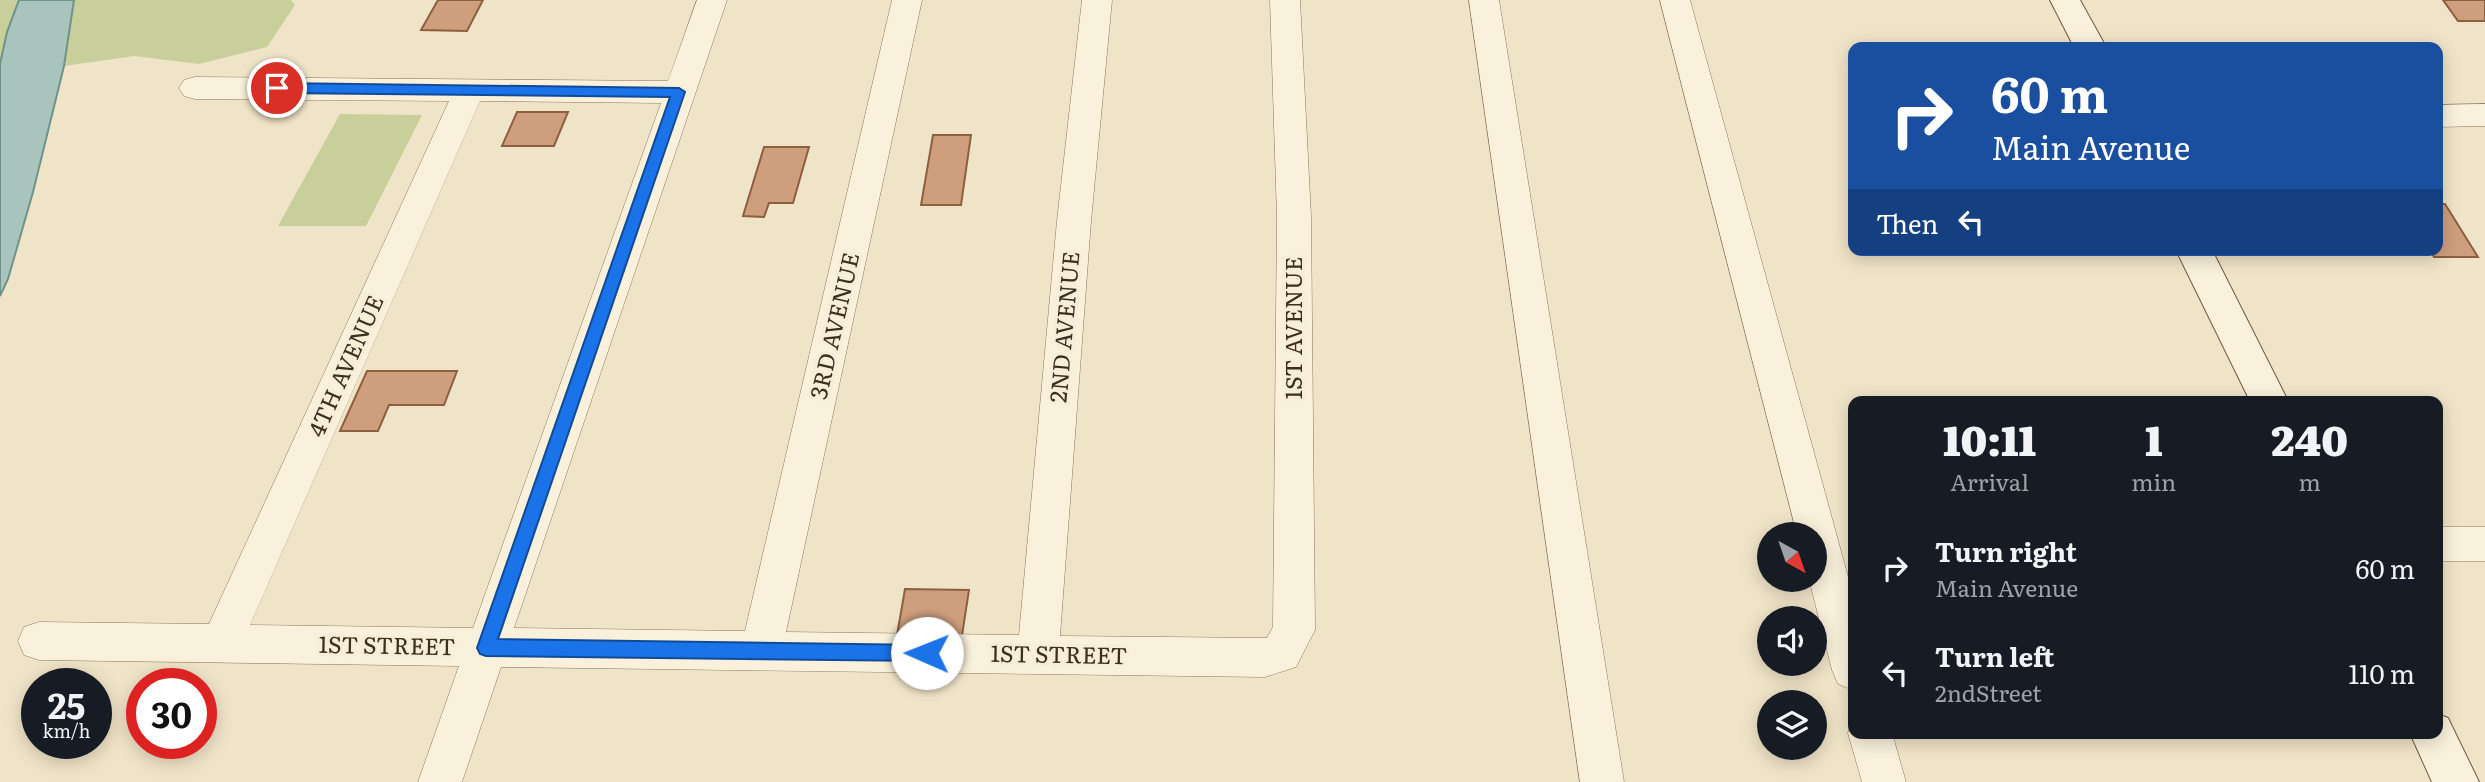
<!DOCTYPE html>
<style>
body{margin:0;font-family:Literata,serif;background:#20242c;color:#f1f3f6;height:100vh;display:flex;flex-direction:column;font-size:26px;white-space:nowrap}
*{box-sizing:border-box;margin:0}
p{font-size:23px;color:#9ea1a6}
.icon{flex:none;width:38px;height:38px;fill:none;stroke:currentColor;stroke-width:2;stroke-linecap:round;stroke-linejoin:round}
.map{position:relative;flex:1;overflow:hidden}
.sheet{position:absolute;left:1848px;top:396px;width:595px;height:343px;display:flex;flex-direction:column;background:#171b24;border-radius:14px;box-shadow:0 4px 18px #0003}
.sheet>*{flex:none}
.guide{position:absolute;left:1848px;top:42px;width:595px;height:214px;border-radius:14px;box-shadow:0 4px 18px #0003;background:#1a4fa0;color:#fff;overflow:hidden}
.needle{width:46px;rotate:140deg}
.buttons{position:absolute;left:1757px;top:522px;display:grid;gap:14px}
.buttons a{display:grid;place-items:center;width:70px;height:70px;border-radius:50%;background:#171b24;box-shadow:0 4px 18px #0003;font-size:35px}
.speed{position:absolute;left:21px;top:668px;display:flex;gap:14px;font-size:35px;font-weight:700;text-align:center}
.speed>*{display:grid;place-content:center;width:91px;height:91px;border-radius:50%;background:#171b24;box-shadow:0 4px 18px #0003;line-height:1}
.speed small{font-size:18px;font-weight:400}
.speed .limit{border:10px solid #d22;background:#fff;color:#111}
.pin{position:absolute;display:grid;place-items:center;width:60px;height:60px;color:#fff;margin:-30px;border:4px solid #fff;border-radius:50%;box-shadow:0 2px 7px #0007}
.me{position:absolute;width:77px;margin:-38px;rotate:271deg;stroke-linejoin:round;filter:drop-shadow(0 0 5px #0008)}
.turn{display:flex;align-items:center;gap:24px;height:147px;padding:0 28px;font-size:32px}
.turn .icon{width:91px;height:91px;stroke-width:2.5}
.turn b{display:block;font-size:49px;line-height:60px}
.then{display:flex;align-items:center;height:66px;padding:0 28px;background:#0003;gap:14px;font-size:26px}
.eta{display:flex;justify-content:space-evenly;align-items:center;height:119px;text-align:center}
.eta b{font-size:42px;font-weight:800;line-height:49px}
ul{padding:0;list-style:none}
li{display:flex;align-items:center;gap:21px;height:105px;padding:0 28px}
li div{flex:1}
li b{display:block;font-size:26px}
li em{font-style:normal}
.map>svg:first-child{display:block}
</style>
<div class="map">
<svg width="2485" height="782" viewBox="0 0 2485 782">
<rect width="100%" height="100%" fill="#f0e4c8"/>
<path fill="#c9cf9b" d="M0 0H19L7 32 0 64Z
M74 0H291L295 5 267 47 199 64 134 56 64 66Z
M340 114 422 115 366 226H278Z"/>
<path fill="#a9c4bc" stroke="#6f938a" stroke-width="2" d="M19 0H74L64 66 33 192 8 279 0 296V64L7 32Z"/>
<path fill="#cf9f7d" stroke="#8d5f41" stroke-width="2" d="M438 0H483L467 31 421 30Z
M2443 0H2485V21H2458Z
M517 112H568L554 146H502Z
M933 135H971L961 205H921Z
M764 147H809L793 203H769L764 217 743 216Z
M2438 204H2445L2478 257H2434L2430 250H2438Z
M367 371H457L444 405H389L378 431H340Z
M905 589 969 590 961 642 896 641Z"/>
<g fill="none" stroke-linecap="round" stroke-linejoin="round">
<defs>
<path id="street" d="M697 0H727L514 628 745 631 892 0H922L786 632 1019 635 1057 221 1082 0H1112L1091 221 1060 636 1267 638 1273 627 1277 217 1270 0H1300L1311 217 1315 630 1296 667 1265 677 501 667 462 782H418L459 666 39 660 24 655 18 641 24 627 39 622 209 624 449 101 195 99 184 96 179 88 184 80 195 77 668 81ZM480 101 661 103 473 628 250 625Z
M1469 0H1499L1624 782H1580Z
M1660 0H1690L1853 595V690L1838 684 1832 670 1809 579H1815V534H1797Z
M2485 104V126L2438 127V105Z
M2438 527H2485V561H2438Z
M1853 722V733H1892L1906 782H1862L1848 733Z"/>
<path id="secondary" d="M2050 0H2080L2106 47H2074Z
M2176 250H2212L2288 401H2250Z
M2438 714 2448 718 2479 782H2432L2410 733H2438Z"/>
</defs>
<use href="#street" stroke="#8d765c" stroke-width="1"/>
<use href="#secondary" stroke="#6f573f" stroke-width="2"/>
<use href="#street" fill="#faf1dc" fill-rule="evenodd"/>
<use href="#secondary" fill="#faf1dc" fill-rule="evenodd"/>
</g>
<path fill="#1a73e8" stroke="#114b97" stroke-width="2" d="M277 83 679 88 685 92 498 639 927 645 934 647 936 653 934 659 927 661 486 656 480 654 477 648 670 97 277 93 271 88Z"/>
<g text-anchor="middle" stroke-width="7" stroke-linejoin="round" paint-order="stroke">
<g font-size="23" fill="#3d2e20" stroke="#f7eed8">
<text transform="translate(835 326) rotate(-77)" y="8">3RD AVENUE</text>
<text transform="translate(1065 327) rotate(-85)" y="8">2ND AVENUE</text>
<text transform="translate(1294 328) rotate(-90)" y="8">1ST AVENUE</text>
<text transform="translate(346 366) rotate(-66)" y="8">4TH AVENUE</text>
<text transform="translate(387 646) rotate(1)" y="8">1ST STREET</text>
<text transform="translate(1059 655) rotate(1)" y="8">1ST STREET</text>
</g>
</g>
</svg>
<div class="buttons">
<a><svg class="needle" viewBox="-14 -14 28 28"><path d="M0-13l5 13h-10z" fill="#e53935"/><path d="M0 13l5-13h-10z" fill="#9ea1a6"/></svg></a>
<a><svg class="icon" aria-label="sound" viewBox="0 0 24 24"><path d="M4 9h4l5-4v14l-5-4H4zM17 9q2 3 0 6"/></svg></a>
<a><svg class="icon" aria-label="layers" viewBox="0 0 24 24"><path d="M12 4l9 5-9 5-9-5zM3 14l9 5 9-5"/></svg></a>
</div>
<div class="speed"><div>25<small>km/h</small></div><div class="limit">30</div></div>
<div class="pin" style="left:277px;top:88px;background:#d93025"><svg class="icon" aria-label="arrive" viewBox="0 0 24 24"><path d="M6 21V4h12l-3 4 3 4H6"/></svg></div>
<svg class="me" style="left:927px;top:653px" viewBox="-20 -20 40 40"><circle r="19" fill="#fff"/><path d="M0-13L10 11 0 6-10 11z" fill="#1a73e8"/></svg>
<div class="guide">
<div class="turn"><svg class="icon" aria-label="right" viewBox="0 0 24 24"><path d="M7 20v-9h11M14 6l5 5-5 5"/></svg><div><b>60 m</b>Main Avenue</div></div>
<div class="then">Then<svg class="icon" aria-label="left" viewBox="0 0 24 24"><path d="M17 20v-9H6M10 6l-5 5 5 5"/></svg></div>
</div>
<section class="sheet">
<div class="eta">
<div><b>10:11</b><p>Arrival</p></div>
<div><b>1</b><p>min</p></div>
<div><b>240</b><p>m</p></div>
</div>
<ul>
<li><svg class="icon" aria-label="right" viewBox="0 0 24 24"><path d="M7 20v-9h11M14 6l5 5-5 5"/></svg><div><b>Turn right</b><p>Main Avenue</p></div><em>60 m</em></li>
<li><svg class="icon" aria-label="left" viewBox="0 0 24 24"><path d="M17 20v-9H6M10 6l-5 5 5 5"/></svg><div><b>Turn left</b><p>2ndStreet</p></div><em>110 m</em></li>
</ul>
</section>
</div>
